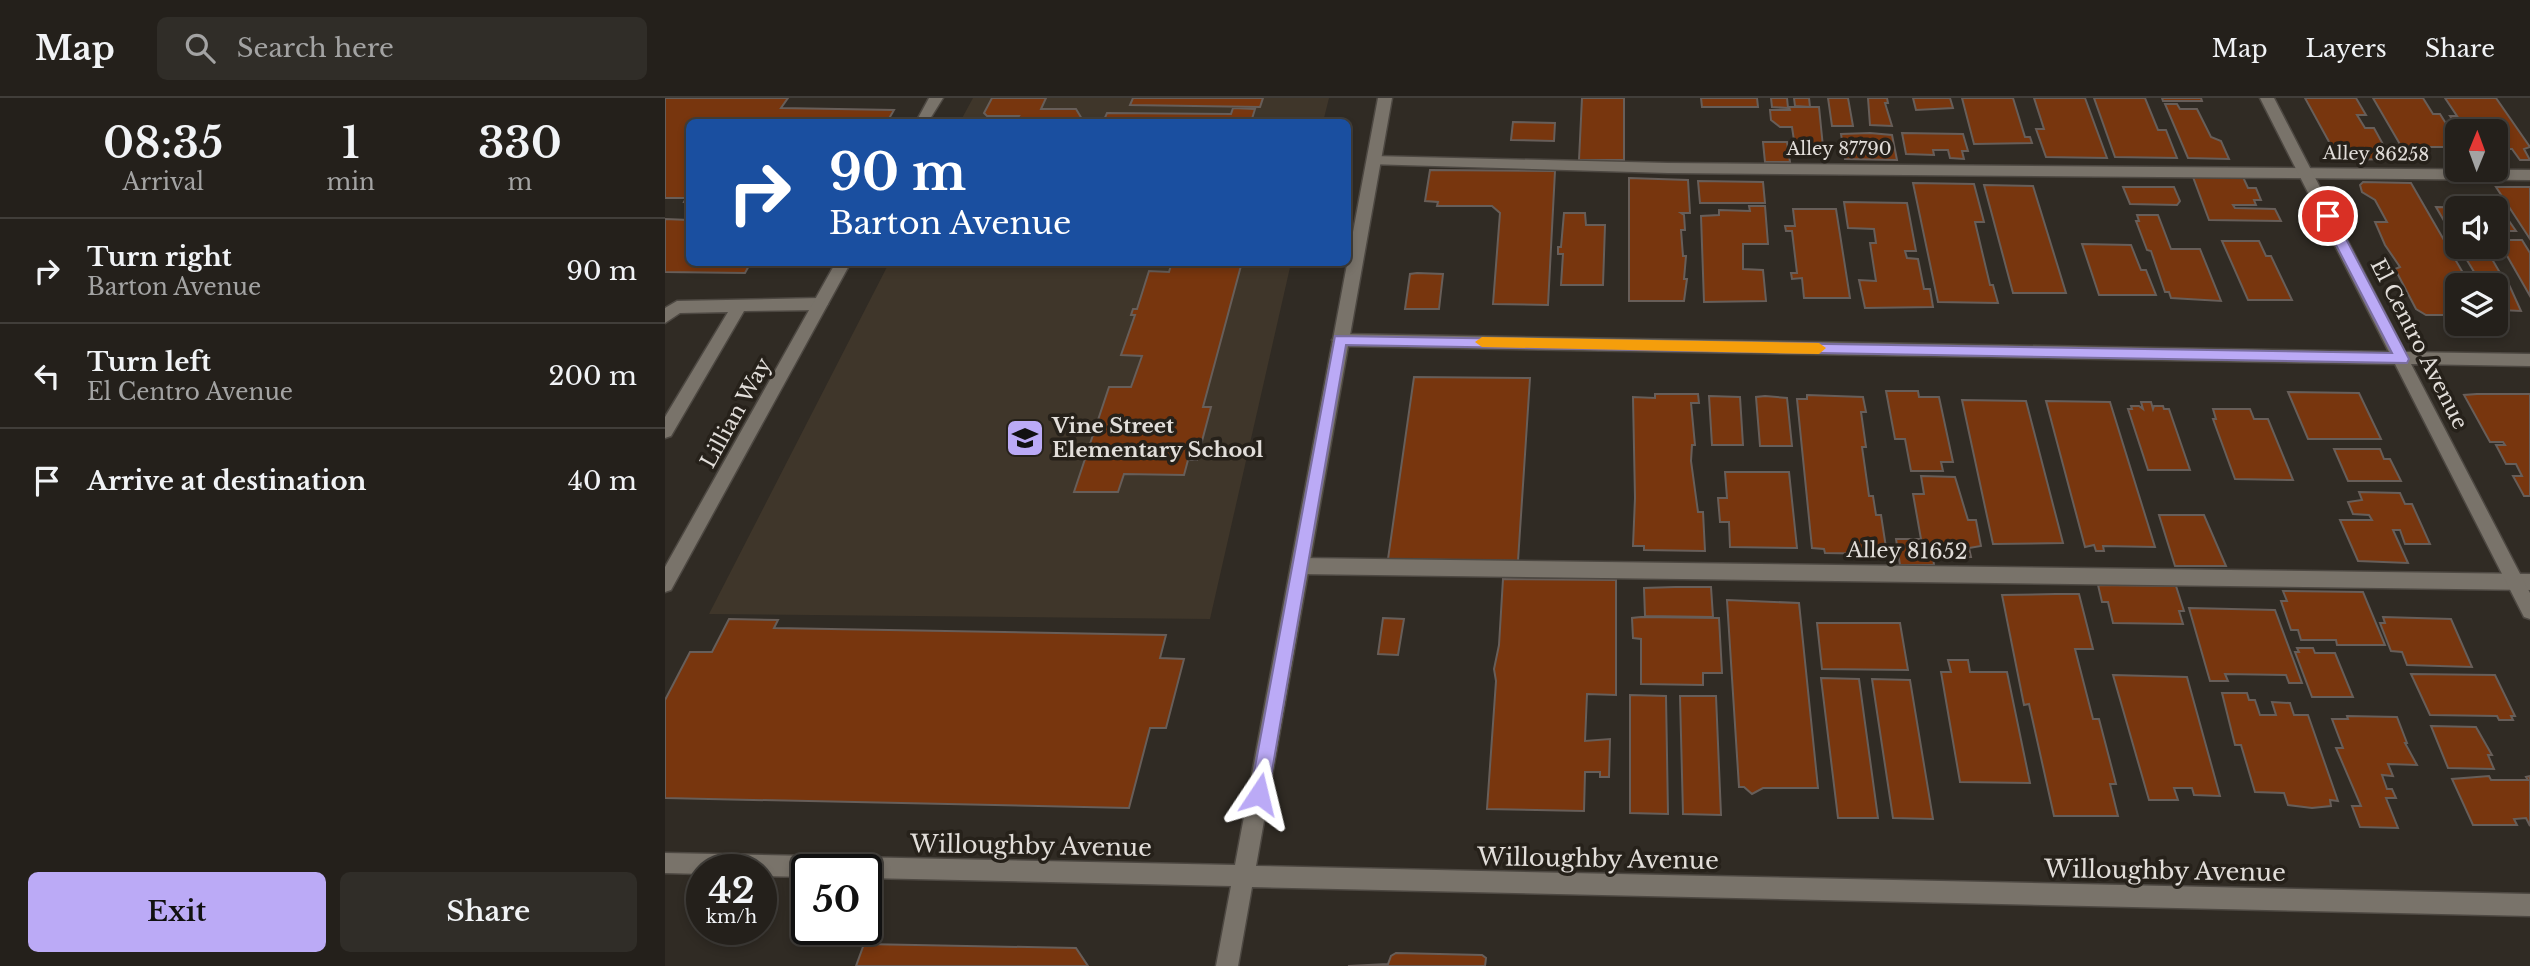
<!DOCTYPE html>
<style>
body{margin:0;font-family:"Libre Baskerville",serif;background:#302d28;color:#f1f3f6;height:100vh;display:flex;flex-direction:column;font-size:26px;white-space:nowrap}
*{box-sizing:border-box;margin:0}
p{font-size:23px;color:#a3a3a3}
.icon{flex:none;width:38px;height:38px;fill:none;stroke:currentColor;stroke-width:2;stroke-linecap:round;stroke-linejoin:round}
.map{position:relative;flex:1;overflow:hidden}
.details{display:flex;flex-direction:column;background:#24201b;width:665px}
.details>*{flex:none}
.banner{position:absolute;left:21px;top:21px;width:665px;height:147px;border-radius:10px;box-shadow:0 4px 10px #0003,0 0 0 2px #413e3a;background:#1a4fa0;color:#fff;overflow:hidden}
.needle{width:46px;rotate:1deg}
.buttons{position:absolute;left:1780px;top:21px;display:grid;gap:14px}
.buttons a{display:grid;place-items:center;width:63px;height:63px;border-radius:10px;background:#24201b;box-shadow:0 4px 10px #0003,0 0 0 2px #413e3a;font-size:35px}
.speed{position:absolute;left:21px;top:756px;display:flex;gap:14px;font-size:35px;font-weight:700;text-align:center}
.speed>*{display:grid;place-content:center;width:91px;height:91px;border-radius:50%;background:#24201b;box-shadow:0 4px 10px #0003,0 0 0 2px #413e3a;line-height:1}
.speed small{font-size:18px;font-weight:400}
.speed .limit{border:4px solid #111;border-radius:10px;background:#fff;color:#111}
.pin{position:absolute;display:grid;place-items:center;width:60px;height:60px;color:#fff;margin:-30px;border:4px solid #fff;border-radius:50%;box-shadow:0 2px 7px #0007}
.me{position:absolute;width:77px;margin:-38px;rotate:10deg;stroke-linejoin:round;filter:drop-shadow(0 0 5px #0008)}
.turn{display:flex;align-items:center;gap:24px;height:147px;padding:0 28px;font-size:32px}
.turn .icon{width:91px;height:91px;stroke-width:2.5}
.turn b{display:block;font-size:49px;line-height:60px}
.eta{display:flex;justify-content:space-evenly;align-items:center;height:119px;text-align:center}
.eta b{font-size:42px;font-weight:600;line-height:49px}
.primary-button{display:flex;gap:14px;margin-top:auto;padding:14px 28px}
.primary-button a{flex:1;height:80px;border-radius:10px;background:#bbaaf6;color:#111;font-size:28px;font-weight:600;line-height:80px;text-align:center}
.primary-button a+a{background:#302d28;color:#f1f3f6}
ul{padding:0;list-style:none}
li{display:flex;align-items:center;gap:21px;height:105px;padding:0 28px;border-top:2px solid #413e3a}
li div{flex:1}
li b{display:block;font-size:26px}
li em{font-style:normal}
header{display:flex;align-items:center;gap:42px;box-sizing:border-box;height:98px;padding:0 35px;background:#24201b;border-bottom:2px solid #413e3a}
header strong{font-size:33px}
nav{display:flex;gap:38px;margin-inline-start:auto;font-size:24px}
.search{width:490px;height:63px;background:#302d28;display:flex;align-items:center;gap:18px;box-sizing:border-box;padding:0 24px;border-radius:10px;color:#a3a3a3;font-size:26px}
main{display:flex;flex:1;min-height:0}
.map>svg:first-child{display:block}
</style>
<header>
<strong>Map</strong>
<div class="search"><svg class="icon" aria-label="search" viewBox="0 0 24 24"><circle cx="10" cy="10" r="6"/><path d="M15 15l6 6"/></svg>Search here</div>
<nav><a>Map</a><a>Layers</a><a>Share</a></nav>
</header>
<main>
<section class="details">
<div class="eta">
<div><b>08:35</b><p>Arrival</p></div>
<div><b>1</b><p>min</p></div>
<div><b>330</b><p>m</p></div>
</div>
<ul>
<li><svg class="icon" aria-label="right" viewBox="0 0 24 24"><path d="M7 20v-9h11M14 6l5 5-5 5"/></svg><div><b>Turn right</b><p>Barton Avenue</p></div><em>90 m</em></li>
<li><svg class="icon" aria-label="left" viewBox="0 0 24 24"><path d="M17 20v-9H6M10 6l-5 5 5 5"/></svg><div><b>Turn left</b><p>El Centro Avenue</p></div><em>200 m</em></li>
<li><svg class="icon" aria-label="arrive" viewBox="0 0 24 24"><path d="M6 21V4h12l-3 4 3 4H6"/></svg><div><b>Arrive at destination</b></div><em>40 m</em></li>
</ul>
<div class="primary-button"><a>Exit</a><a>Share</a></div>
</section>
<div class="map">
<svg width="1865" height="868" viewBox="0 0 1865 868">
<rect width="100%" height="100%" fill="#302b24"/>
<path fill="#3f362a" d="M308 0H664L658 24H295Z
M224 165H626L545 521 44 516Z"/>
<path fill="#78360e" stroke="#675e59" stroke-width="2" d="M0 0H123L116 10 229 12 222 24H24V104H19L21 100H0Z
M327 0H381L376 11H411L417 21 415 24H350L354 18H322L319 15Z
M468 0H598L595 9 465 7Z
M917 0H959V62H914Z
M1036 0H1092L1093 9H1037Z
M1106 0H1122L1123 10 1107 9Z
M1129 0H1144L1145 9 1130 8Z
M1163 0H1183L1188 28H1167Z
M1203 0H1222L1223 5H1220L1227 28 1205 27Z
M1248 0H1285L1288 10 1251 12Z
M1297 0H1348L1360 39H1365L1367 45 1309 46Z
M1369 0H1420L1442 60 1381 59 1371 31H1379Z
M1429 0H1480L1493 32H1501L1512 60 1450 59Z
M1497 0H1536L1537 3H1498Z
M1640 0H1691L1701 17H1692L1700 30H1709L1726 61 1674 62Z
M1708 0H1758L1768 16H1775L1792 43V49H1756L1762 59H1750L1743 48H1736Z
M1780 0H1831L1865 49 1859 51 1865 62H1855L1847 51H1830V33H1795L1785 18H1792Z
M1500 6H1512L1515 11H1532L1546 39 1556 43 1564 61 1523 60Z
M1124 9H1154L1158 49H1130L1127 29H1115L1106 22 1105 12H1125Z
M568 10 590 11 586 24H438L442 15 566 16Z
M609 20H656L655 24H608Z
M848 24 890 25 889 43 846 42Z
M1205 35 1227 37 1232 62 1180 61 1176 36Z
M1237 35 1298 36 1303 53H1297L1299 61 1285 60 1283 52H1268L1269 57 1241 56Z
M1098 44H1122L1125 64H1100Z
M765 72 890 73 883 207 828 206 835 115 827 108H772L773 104 760 103Z
M1528 79H1578L1583 90H1591L1596 102H1589L1591 107H1568L1570 110 1610 111 1616 123 1544 122Z
M964 80 1023 82 1025 115H1016L1019 117 1020 132H1016L1018 158H1021L1019 181H1022L1019 203H964Z
M1033 83 1098 84 1100 105H1035Z
M1698 84 1746 85 1805 187H1792V213H1788L1790 217H1761L1751 211 1730 171 1735 169 1720 147 1710 124H1722L1710 102 1697 94 1695 87Z
M1248 85 1309 86 1319 124H1310L1325 187H1328L1333 205 1273 204Z
M1319 87 1368 88 1401 195H1348Z
M1458 89H1509L1515 103 1512 107 1465 106Z
M1831 89H1865V141Z
M1179 104 1242 105 1251 153H1240L1242 160 1253 161 1259 191H1265L1268 209 1200 210 1194 182 1211 183 1205 145H1211L1209 131 1183 130Z
M1084 108H1100L1103 146H1078V171L1098 172 1101 203 1039 204 1036 118 1054 117V112L1085 113Z
M1771 109 1835 110 1851 133H1830V110H1792V133H1785Z
M1128 111H1171L1185 200H1139L1137 180 1127 181 1126 175H1132L1127 133H1121L1120 128H1130Z
M899 115H920L921 127H940L938 187H896L898 156H893V149H896Z
M1472 117H1493L1506 151H1535L1556 203 1506 200 1504 194H1500L1486 153 1482 152 1471 123H1474Z
M0 121 24 122V164H86L80 175 0 174Z
M1833 142H1857L1865 155V198Z
M1557 143H1594L1601 158H1606L1627 202H1583Z
M1417 146 1466 147 1476 172H1481L1491 197H1434Z
M1794 149H1820L1838 180H1841L1856 213 1836 212 1830 209V187H1817Z
M507 164H577L538 309H546L532 362H523L519 377 459 376 453 394H409L444 289H466L477 258 456 257 470 217H466L468 211H472L484 173 504 174Z
M752 175 778 176 774 211H740L745 176Z
M749 279 865 280 853 463 723 461Z
M1221 293H1253L1254 299H1274L1288 364H1276L1278 373H1246L1240 341H1230Z
M1623 294 1694 295 1716 341H1643Z
M990 296H1033L1034 305H1026L1030 347H1027L1026 363 1033 414H1038L1040 453 979 452V448H968L970 400 968 299 990 300Z
M1812 296H1865V398H1859L1848 378H1857L1851 366H1841L1831 347H1840L1838 344H1825L1799 297Z
M1142 297 1198 299 1201 314H1196L1201 349H1197L1204 398H1208L1211 417H1216L1222 456 1160 455 1159 451 1147 450 1132 301H1142Z
M1044 298 1075 299 1078 347H1047Z
M1100 298 1122 300 1127 348H1095L1091 299Z
M1297 302 1361 303 1398 445 1328 446Z
M1381 303 1445 304 1490 449 1438 448 1439 453H1431L1429 447 1420 449Z
M1476 304H1486L1488 311 1489 308H1498L1499 311H1504L1525 372H1483L1463 311H1467L1466 308H1474L1478 311Z
M1548 311H1585L1589 321H1603L1628 382 1570 381 1548 321H1551Z
M1669 351H1715L1719 361H1725L1736 383H1683Z
M1060 374H1124L1132 450 1065 449 1064 424H1055L1053 400H1062Z
M1256 378 1290 379 1303 422H1311L1316 448 1304 450 1306 459H1268L1269 467H1235L1231 441H1256L1248 396H1259Z
M1694 394 1735 395 1740 406H1747L1765 446H1740L1735 432H1728L1743 465 1693 463 1675 422H1707L1704 417 1688 416 1683 404 1697 402Z
M1494 417H1539L1561 468H1510Z
M838 481 951 482V597L922 596 920 643 945 641 944 679H935V674H920L919 713 822 711 831 583 829 571 834 547Z
M1433 487 1511 488 1519 513H1514L1518 526 1448 525 1443 504H1437Z
M1010 489H1046L1048 519 980 518 979 490Z
M1618 493 1698 494 1720 547H1672L1671 542H1636L1633 532H1626L1616 503H1622Z
M1391 496H1414L1428 551H1410L1428 621H1434L1451 686H1445L1453 718H1389L1364 606 1359 607 1337 497Z
M1062 502 1134 505 1153 690H1098L1087 696 1079 689H1074Z
M1524 510 1610 512 1637 585H1624L1621 577 1560 576 1563 583H1545Z
M976 519 1054 520 1057 575H1038V587L976 586V541L968 540 967 520Z
M1718 519 1786 521 1807 569 1742 567 1737 554 1726 553 1715 525H1720Z
M718 520 739 521 733 557 713 556Z
M64 521 113 522 109 530 501 537 495 560 519 561 501 630H485L464 710 0 700V602L25 554H47Z
M1152 525H1235L1243 572 1157 571Z
M1632 550H1648L1650 555H1670L1688 599H1647L1630 554H1634Z
M1283 562H1303L1305 574H1342L1365 685 1295 684 1276 574H1286Z
M1746 576 1830 577 1850 618H1846L1848 622H1834L1832 618 1765 617Z
M1448 577 1522 579 1555 698 1529 697 1527 690H1509L1513 702H1484Z
M1156 580 1194 581 1213 720H1173Z
M1207 581 1245 582 1268 721 1228 720Z
M1557 595H1582L1584 602H1590L1595 617H1611L1607 604 1625 605 1629 617H1643L1673 703 1665 702 1666 708 1647 710 1623 707 1619 695 1590 694 1576 647H1570Z
M965 597 1001 598 1003 716 965 715Z
M1015 598H1051L1056 717 1018 716Z
M1682 618 1732 619 1742 645H1740L1752 667 1723 666 1728 678 1717 677 1722 691H1727L1731 700H1721L1733 730 1695 729 1687 708H1696L1671 650H1678L1667 621H1683Z
M1766 628 1811 629 1827 657H1823L1829 671 1783 670Z
M1824 678 1826 682H1863L1861 679 1865 678V728L1861 720 1849 721 1852 727H1808L1787 681Z
M199 846 411 850 423 868H191Z
M731 855 817 857 821 860 820 868H683L723 866 726 858Z"/>
<g fill="none" stroke-linecap="round" stroke-linejoin="round">
<defs>
<path id="lane" d="M708 58 1003 65 1865 72V82L1003 75 703 66V60Z
M155 200 163 206 155 212 79 213 6 338 0 340V319L63 214 15 215 0 225V210L12 203Z
M635 460 1865 476V492L635 476 629 474 626 468 629 462Z"/>
<path id="street" d="M264 0H278L263 24H251Z
M1595 0H1609L1740 254 1865 256V268L1746 266 1865 495V521L1859 519 1730 266 675 248 667 242 675 236 1724 254Z
M171 164H186L6 492 0 494V469Z"/>
<path id="secondary" d="M713 0H727L591 768 1865 796V818L587 789 573 868H551L566 788 201 780V772H142V779L96 778V772H37V776L0 775V755L570 767Z"/>
</defs>
<use href="#lane" stroke="#4d4842" stroke-width="3"/>
<use href="#street" stroke="#4d4842" stroke-width="3"/>
<use href="#secondary" stroke="#4d4842" stroke-width="3"/>
<use href="#lane" fill="#79736a" fill-rule="evenodd"/>
<use href="#street" fill="#79736a" fill-rule="evenodd"/>
<use href="#secondary" fill="#79736a" fill-rule="evenodd"/>
</g>
<path fill="#bbaaf6" stroke="#7a6ea0" stroke-width="2" d="M1663 113 1669 118 1744 261 1742 265 681 247 603 696 601 702 594 705 588 702 585 696 670 238 1727 255 1656 118Z"/>
<path fill="#f59e0b" d="M817 239 1154 245 1161 250 1154 256 817 249 810 244Z"/>
<defs>
<symbol id="school-square" viewBox="-11 -11 22 22"><rect x="-9" y="-9" width="18" height="18" rx="4" fill="#bbaaf6" stroke="#26211a"/><path d="M0-5L7-2L0 1L-7-2ZM-4 1L0 2.5L4 1V4Q0 6-4 4Z" fill="#111"/></symbol>
</defs>
<g fill-rule="evenodd">
<use href="#school-square" x="338" y="318" width="44" height="44"/>
</g>
<g text-anchor="middle" stroke-width="7" stroke-linejoin="round" paint-order="stroke">
<g font-size="18" fill="#e2deda" stroke="#26211a">
<text x="1174" y="57">Alley 87790</text>
<text transform="translate(1711 56) rotate(1)" y="6">Alley 86258</text>
</g>
<g font-size="21" fill="#e2deda" stroke="#26211a">
<text transform="translate(1754 246) rotate(63)" y="7">El Centro Avenue</text>
<text transform="translate(71 315) rotate(-61)" y="7">Lillian Way</text>
<text transform="translate(1242 453) rotate(1)" y="7">Alley 81652</text>
</g>
<g font-size="21" font-weight="bold" fill="#e2deda" stroke="#26211a" text-anchor="start">
<text x="387" y="335">Vine Street<tspan x="387" dy="24">Elementary School</tspan></text>
</g>
<g font-size="24" fill="#e2deda" stroke="#26211a">
<text transform="translate(366 748) rotate(1)" y="8">Willoughby Avenue</text>
<text transform="translate(933 761) rotate(1)" y="8">Willoughby Avenue</text>
<text transform="translate(1500 773) rotate(1)" y="8">Willoughby Avenue</text>
</g>
</g>
</svg>
<div class="buttons">
<a><svg class="needle" viewBox="-14 -14 28 28"><path d="M0-13l5 13h-10z" fill="#e53935"/><path d="M0 13l5-13h-10z" fill="#a3a3a3"/></svg></a>
<a><svg class="icon" aria-label="sound" viewBox="0 0 24 24"><path d="M4 9h4l5-4v14l-5-4H4zM17 9q2 3 0 6"/></svg></a>
<a><svg class="icon" aria-label="layers" viewBox="0 0 24 24"><path d="M12 4l9 5-9 5-9-5zM3 14l9 5 9-5"/></svg></a>
</div>
<div class="speed"><div>42<small>km/h</small></div><div class="limit">50</div></div>
<div class="pin" style="left:1663px;top:118px;background:#d93025"><svg class="icon" aria-label="arrive" viewBox="0 0 24 24"><path d="M6 21V4h12l-3 4 3 4H6"/></svg></div>
<svg class="me" style="left:594px;top:696px" viewBox="-20 -20 40 40"><path d="M0-17L14 15 0 8-14 15z" fill="#bbaaf6" stroke="#fff" stroke-width="4"/></svg>
<div class="banner">
<div class="turn"><svg class="icon" aria-label="right" viewBox="0 0 24 24"><path d="M7 20v-9h11M14 6l5 5-5 5"/></svg><div><b>90 m</b>Barton Avenue</div></div>
</div>
</div>
</main>
